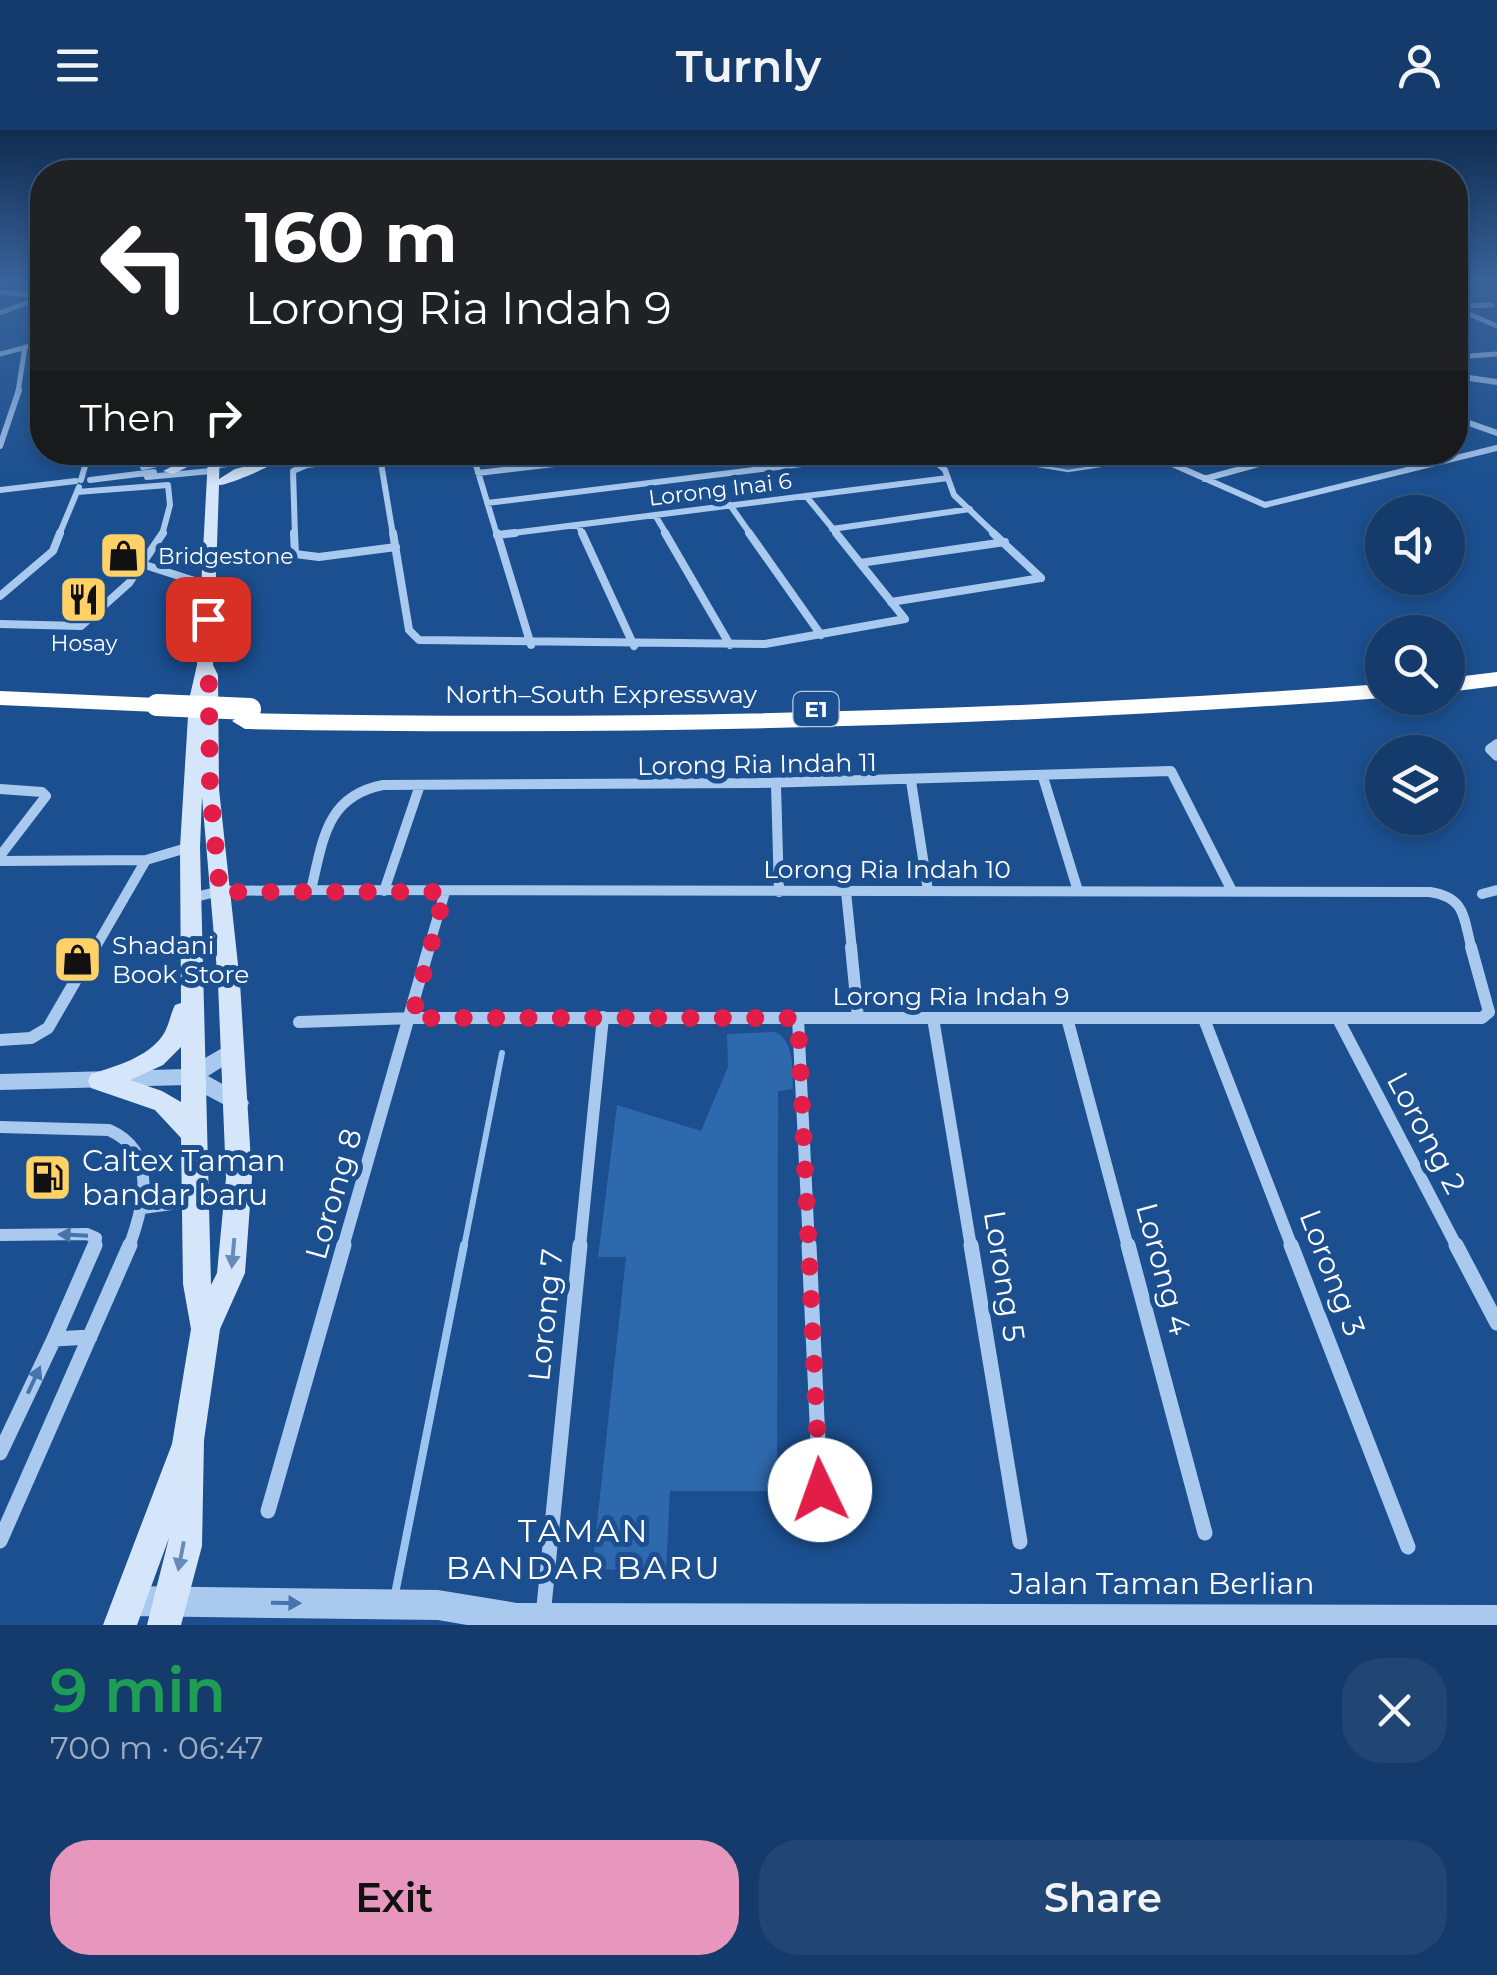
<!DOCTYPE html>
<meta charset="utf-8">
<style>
body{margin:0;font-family:Montserrat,sans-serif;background:#214673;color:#f1f3f6;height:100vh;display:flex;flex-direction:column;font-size:38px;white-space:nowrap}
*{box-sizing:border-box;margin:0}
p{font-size:32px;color:#9dadc1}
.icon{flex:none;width:55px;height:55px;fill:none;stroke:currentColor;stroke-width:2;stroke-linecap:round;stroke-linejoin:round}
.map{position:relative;height:1495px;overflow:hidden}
.side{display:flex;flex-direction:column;background:#143b6b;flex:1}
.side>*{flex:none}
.banner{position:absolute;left:30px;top:30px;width:1438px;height:305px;border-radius:40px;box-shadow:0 5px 15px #0003,0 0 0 2px #33557e;background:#202124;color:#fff;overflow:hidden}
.tools{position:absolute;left:1365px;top:365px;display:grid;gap:20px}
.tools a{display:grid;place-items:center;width:100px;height:100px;border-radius:50%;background:#143b6b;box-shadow:0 5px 15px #0003,0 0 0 2px #33557e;font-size:50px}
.pin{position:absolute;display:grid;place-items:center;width:85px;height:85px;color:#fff;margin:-42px;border-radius:20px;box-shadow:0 5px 15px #0006}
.me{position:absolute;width:110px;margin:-55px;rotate:357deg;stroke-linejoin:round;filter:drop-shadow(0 0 8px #0008)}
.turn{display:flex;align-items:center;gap:35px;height:210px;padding:0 50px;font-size:45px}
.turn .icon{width:130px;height:130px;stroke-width:2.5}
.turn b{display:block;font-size:70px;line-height:85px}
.then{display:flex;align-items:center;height:95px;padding:0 50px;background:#0003;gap:20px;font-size:38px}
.round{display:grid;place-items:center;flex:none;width:105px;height:105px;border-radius:40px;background:#214673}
.summary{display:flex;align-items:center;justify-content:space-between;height:170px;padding:0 50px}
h1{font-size:60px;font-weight:600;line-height:75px;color:#1e9e55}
.action{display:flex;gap:20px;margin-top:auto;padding:20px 50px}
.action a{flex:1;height:115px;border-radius:40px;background:#e797bd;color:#111;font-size:40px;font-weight:600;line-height:115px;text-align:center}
.action a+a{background:#214673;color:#f1f3f6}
header{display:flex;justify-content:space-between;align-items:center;height:130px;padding:0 50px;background:#143b6b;font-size:45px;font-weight:600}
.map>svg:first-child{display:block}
</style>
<header><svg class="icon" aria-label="menu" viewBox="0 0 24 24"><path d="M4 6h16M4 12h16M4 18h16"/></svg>Turnly<svg class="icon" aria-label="person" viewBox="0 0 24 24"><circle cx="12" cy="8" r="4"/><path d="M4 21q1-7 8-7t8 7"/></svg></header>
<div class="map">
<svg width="1497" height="1495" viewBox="0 0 1497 1495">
<rect width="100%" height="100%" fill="#1b4f8f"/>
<path fill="#2e69ad" d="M776 902C795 913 792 939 793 959L778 961 777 1361H670L666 1441 592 1439 626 1127H598L617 975 701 1001 728 937 727 904Z"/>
<path fill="#3c6290" stroke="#9cc4f0" stroke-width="2.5" d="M961 323H1086L1101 336 1068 341Z"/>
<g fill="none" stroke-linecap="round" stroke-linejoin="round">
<path stroke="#9cc4f0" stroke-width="6" d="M464 1117 502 923"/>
<path stroke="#9cc4f0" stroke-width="8" d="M395 1464 464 1115"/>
<path stroke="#a9c9ee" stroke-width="5" d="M0 155 14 150
M0 162 42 166
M1456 176 1492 175
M1455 178 1497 196
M0 183 42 167
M0 224 42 213
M1455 227 1497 224
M18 262 25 217"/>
<path stroke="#a9c9ee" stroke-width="6" d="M1455 288 1497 303
M0 316 19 260
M472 322 497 405
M925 322 945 340 954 365 996 405
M1145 322 1265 375 1497 318
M380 327 393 405
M143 337 180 329 181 322
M478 343 656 322
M147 347 211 341
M1204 349 1303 322
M81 350 89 322
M90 350 154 342
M0 360 76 351
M77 362 168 355 170 375 162 405
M806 366 838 405
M487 373 899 322
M730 375 751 405
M655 385 667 405
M578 395 583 405
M832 399 970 379
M59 405 79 357
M295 405 293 341 307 335 420 322
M497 405 948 348"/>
<path stroke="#a9c9ee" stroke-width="8" d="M294 403 295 424 319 427 396 417
M393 403 409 500 419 510 765 514 905 489 836 403
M497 403 531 515
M582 403 634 516
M665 403 730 515
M749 403 821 505
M497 405 515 403
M860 433 1005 412
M145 435 210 456
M0 466 53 421 60 403
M891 472 1041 448 993 403
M0 494 81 496 129 453 163 403"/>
<path stroke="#a9c9ee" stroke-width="10" d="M1497 614 1490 619 1497 626
M1043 647 1078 761
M911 651 928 761
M776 655 779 762
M0 659 42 662 46 666 0 726
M0 731 146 730 190 717
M311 760C323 710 326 666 383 655L758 653 1171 641 1232 761
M384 761 420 655
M846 762 852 820
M1482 764 1497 760
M191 768 220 761 311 760 1430 762C1467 768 1463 788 1472 820
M94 820 146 730
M428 820 445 762"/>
<path stroke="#a9c9ee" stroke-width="12" d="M851 817 858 888
M798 888 809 1117
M933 888 971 1117
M1067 888 1128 1117
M1204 889 1292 1117
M1338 889 1457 1117
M299 892 412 888H1482L1489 882 1471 817
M0 910 31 908 48 898 95 817
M0 997 109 1000C159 1022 144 1076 129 1117
M143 1078 192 1071
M0 1105 87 1104 96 1108 95 1117
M343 1117 429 817
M580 1117 603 887"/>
<path stroke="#a9c9ee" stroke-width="15" d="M809 1115 822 1399
M971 1115 1020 1412
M1128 1115 1205 1403
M1291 1115 1408 1417
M1456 1115 1497 1193
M54 1209 95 1115
M0 1323 54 1209 90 1207
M268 1381 344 1115
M0 1411 130 1115
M543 1486 580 1115"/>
<path fill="#a9c9ee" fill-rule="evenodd" d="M1455 243 1497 249V255L1455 249Z
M319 322H360L211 339 206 336 211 333Z
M231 913 238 915 241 921 238 927 208 946 246 967 249 973 246 979 238 982 187 955 0 960V944L186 939Z
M128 1456 438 1460 517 1473 1497 1475V1495H467L438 1490 128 1486 117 1482 113 1471 117 1460Z"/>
<path fill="#d6e6fa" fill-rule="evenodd" d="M200 322H220L219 349 235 339 255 334 223 322H241L271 335C262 340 228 355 219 355L213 535 218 545 219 659 240 853 252 1048 245 1143 220 1199 204 1310 202 1416 181 1495H147L169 1408 137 1495H103L172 1314 191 1199 183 1154 181 1008 155 980 91 958 88 951 91 944C116 936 147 928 163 905 169 896 170 885 175 875L181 873 180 717 189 570 197 535 208 327 173 344 163 341ZM202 667 218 853 226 1048 217 1143 211 1155 200 717ZM181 917V972L162 961 130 950 163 935Z"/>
<path fill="#fff" fill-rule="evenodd" d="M1497 542V556L1448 562V548Z
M1382 554 1385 568H1382C1003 597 625 606 245 599L232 591 245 583C625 591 1003 582 1382 554Z
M0 561 157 568 169 575 157 582 0 575Z"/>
<path stroke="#fff" stroke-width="22" d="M157 575 250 579"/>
</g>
<defs><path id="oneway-solid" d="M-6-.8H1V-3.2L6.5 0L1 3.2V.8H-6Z" transform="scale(2.5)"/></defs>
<g fill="#4674ac">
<use href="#oneway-solid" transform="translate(73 1105) rotate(-177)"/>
<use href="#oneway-solid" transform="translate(34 1250) rotate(-65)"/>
<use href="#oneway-solid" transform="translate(286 1473) rotate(1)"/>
</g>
<g fill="#668bba">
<use href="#oneway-solid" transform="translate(233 1123) rotate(95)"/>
<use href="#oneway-solid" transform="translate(181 1426) rotate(101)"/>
</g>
<linearGradient id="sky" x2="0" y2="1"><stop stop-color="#0f2b4f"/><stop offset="0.42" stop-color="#39639b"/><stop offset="1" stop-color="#39639b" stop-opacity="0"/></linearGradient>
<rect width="1497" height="359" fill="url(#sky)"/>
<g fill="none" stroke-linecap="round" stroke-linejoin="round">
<path stroke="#e11d48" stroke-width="18" stroke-dasharray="0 32.4" d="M208 489 210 659 220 762H445L412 888H798L820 1360"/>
</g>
<defs>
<symbol id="shop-square" viewBox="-11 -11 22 22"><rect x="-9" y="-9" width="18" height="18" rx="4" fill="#ffd166" stroke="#1b4f8f"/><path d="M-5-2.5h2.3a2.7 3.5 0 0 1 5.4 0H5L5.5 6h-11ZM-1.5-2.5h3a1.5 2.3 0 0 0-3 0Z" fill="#111"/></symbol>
<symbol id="restaurant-square" viewBox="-11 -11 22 22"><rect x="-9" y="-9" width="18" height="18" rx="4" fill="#ffd166" stroke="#1b4f8f"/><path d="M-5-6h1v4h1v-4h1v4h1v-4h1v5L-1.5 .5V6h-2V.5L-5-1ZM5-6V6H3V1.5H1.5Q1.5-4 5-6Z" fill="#111"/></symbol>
<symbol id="fuel-square" viewBox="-11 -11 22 22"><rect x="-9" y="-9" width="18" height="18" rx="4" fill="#ffd166" stroke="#1b4f8f"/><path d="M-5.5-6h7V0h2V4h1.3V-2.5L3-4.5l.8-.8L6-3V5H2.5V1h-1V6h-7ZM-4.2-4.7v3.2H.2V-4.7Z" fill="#111"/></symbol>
</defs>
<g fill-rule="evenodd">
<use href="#shop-square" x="96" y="398" width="55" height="55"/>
<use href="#restaurant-square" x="56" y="442" width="55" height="55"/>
<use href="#shop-square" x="50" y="802" width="55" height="55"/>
<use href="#fuel-square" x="20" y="1020" width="55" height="55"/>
</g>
<g text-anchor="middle" stroke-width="10" stroke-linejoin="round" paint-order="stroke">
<g font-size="22" fill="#fff" stroke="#1b4f8f">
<text transform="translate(720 359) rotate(-7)" y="8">Lorong Inai 6</text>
</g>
<g font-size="22" fill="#fff" stroke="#1b4f8f" text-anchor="start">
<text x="158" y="434">Bridgestone</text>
<text x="84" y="521" text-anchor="middle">Hosay</text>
</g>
<rect fill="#1b4f8f" stroke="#bbcadd" stroke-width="2.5" x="793.5" y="562" width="45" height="34" rx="8"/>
<g font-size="22" font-weight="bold" fill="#fff">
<text x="816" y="587">E1</text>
</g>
<g font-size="25" fill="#fff" stroke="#1b4f8f">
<text x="601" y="573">North–South Expressway</text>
<text transform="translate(757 634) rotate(-1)" y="9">Lorong Ria Indah 11</text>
<text x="887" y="748">Lorong Ria Indah 10</text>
<text x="951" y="875">Lorong Ria Indah 9</text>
</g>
<g font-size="25" fill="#fff" stroke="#1b4f8f" text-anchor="start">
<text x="112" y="824">Shadani<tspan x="112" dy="29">Book Store</tspan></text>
</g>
<g font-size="30" fill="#fff" stroke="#1b4f8f">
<text transform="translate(1426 1003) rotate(62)" y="10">Lorong 2</text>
<text transform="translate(334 1064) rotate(-74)" y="10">Lorong 8</text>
<text transform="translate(1163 1139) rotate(75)" y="10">Lorong 4</text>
<text transform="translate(1332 1143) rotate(69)" y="10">Lorong 3</text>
<text transform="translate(1004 1146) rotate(81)" y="10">Lorong 5</text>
<text transform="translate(546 1185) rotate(-84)" y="10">Lorong 7</text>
<text x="1162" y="1464">Jalan Taman Berlian</text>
</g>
<g font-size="30" fill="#fff" stroke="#1b4f8f" text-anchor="start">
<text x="82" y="1041">Caltex Taman<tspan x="82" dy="34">bandar baru</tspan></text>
</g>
<g font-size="32" letter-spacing="2.5" fill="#fff" stroke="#1b4f8f">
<text x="584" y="1412">TAMAN<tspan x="584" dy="37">BANDAR BARU</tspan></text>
</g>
</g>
</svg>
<div class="tools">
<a><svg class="icon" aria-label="sound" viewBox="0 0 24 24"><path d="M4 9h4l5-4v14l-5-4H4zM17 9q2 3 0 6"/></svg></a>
<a><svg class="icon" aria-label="search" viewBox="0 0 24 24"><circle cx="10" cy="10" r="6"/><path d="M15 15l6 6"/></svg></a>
<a><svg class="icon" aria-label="layers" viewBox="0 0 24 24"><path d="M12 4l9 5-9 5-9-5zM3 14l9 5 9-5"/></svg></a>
</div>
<div class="pin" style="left:208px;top:489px;background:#d93025"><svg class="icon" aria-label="arrive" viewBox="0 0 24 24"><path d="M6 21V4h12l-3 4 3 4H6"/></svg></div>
<svg class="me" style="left:820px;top:1360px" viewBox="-20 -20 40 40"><circle r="19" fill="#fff"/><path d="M0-13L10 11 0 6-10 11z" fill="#e11d48"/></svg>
<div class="banner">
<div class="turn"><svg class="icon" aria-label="left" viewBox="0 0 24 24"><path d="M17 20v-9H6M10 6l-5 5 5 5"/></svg><div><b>160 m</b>Lorong Ria Indah 9</div></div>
<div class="then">Then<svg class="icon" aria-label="right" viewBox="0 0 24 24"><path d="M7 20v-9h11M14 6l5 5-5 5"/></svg></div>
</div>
</div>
<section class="side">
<div class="summary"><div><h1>9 min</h1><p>700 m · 06:47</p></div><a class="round"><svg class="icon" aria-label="close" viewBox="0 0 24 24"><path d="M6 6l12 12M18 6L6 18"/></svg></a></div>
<div class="action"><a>Exit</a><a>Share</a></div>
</section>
